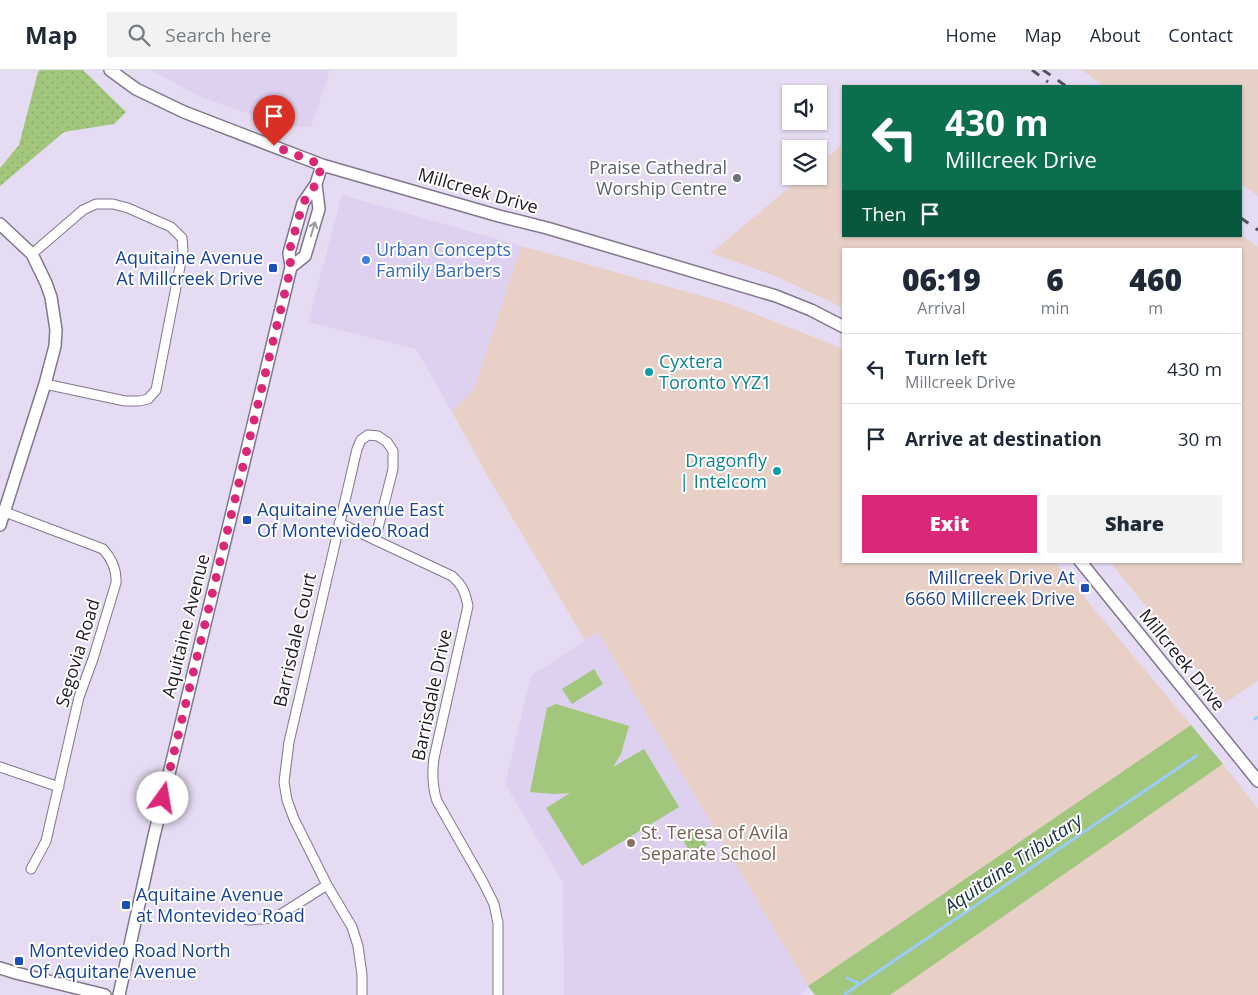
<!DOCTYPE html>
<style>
body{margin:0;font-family:"Open Sans",sans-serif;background:#f2f2f3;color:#1f2937;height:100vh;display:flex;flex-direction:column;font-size:19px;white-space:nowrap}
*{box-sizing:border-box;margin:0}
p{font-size:16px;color:#747a83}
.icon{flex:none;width:28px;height:28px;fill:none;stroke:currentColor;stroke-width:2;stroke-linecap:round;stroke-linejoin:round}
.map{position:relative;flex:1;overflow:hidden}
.panel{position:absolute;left:842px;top:178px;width:400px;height:315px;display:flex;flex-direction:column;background:#fff;border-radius:0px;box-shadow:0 1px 4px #0004}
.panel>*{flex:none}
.top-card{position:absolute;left:842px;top:15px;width:400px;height:152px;border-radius:0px;box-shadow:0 1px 4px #0004;background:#0b6e4f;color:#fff;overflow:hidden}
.fabs{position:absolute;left:782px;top:15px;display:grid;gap:10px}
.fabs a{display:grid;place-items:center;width:45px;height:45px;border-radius:0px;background:#fff;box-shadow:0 1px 4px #0004;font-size:25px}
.pin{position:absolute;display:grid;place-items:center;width:42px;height:42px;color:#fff;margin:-51px -21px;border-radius:50% 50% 50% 0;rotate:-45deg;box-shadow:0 0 5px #0007}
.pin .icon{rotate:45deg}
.me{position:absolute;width:55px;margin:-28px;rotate:13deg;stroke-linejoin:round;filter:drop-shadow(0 0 4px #0008)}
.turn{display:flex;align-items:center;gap:18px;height:105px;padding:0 20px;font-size:22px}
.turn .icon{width:65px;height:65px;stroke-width:2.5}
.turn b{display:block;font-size:35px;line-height:42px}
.then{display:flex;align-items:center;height:48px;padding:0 20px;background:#0003;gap:10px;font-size:19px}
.eta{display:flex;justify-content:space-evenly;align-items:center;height:85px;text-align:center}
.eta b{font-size:30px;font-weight:800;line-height:35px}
.action{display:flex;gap:10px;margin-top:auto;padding:10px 20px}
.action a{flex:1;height:58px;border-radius:0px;background:#db2777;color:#fff;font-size:20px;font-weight:800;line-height:58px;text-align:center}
.action a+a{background:#f2f2f3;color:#1f2937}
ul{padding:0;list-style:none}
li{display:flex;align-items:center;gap:15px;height:70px;padding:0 20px;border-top:1px solid #e0e1e3}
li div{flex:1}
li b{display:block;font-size:19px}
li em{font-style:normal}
header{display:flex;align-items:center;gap:30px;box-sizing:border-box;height:70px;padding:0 25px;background:#fff;border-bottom:1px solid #e0e1e3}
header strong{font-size:24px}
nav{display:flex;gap:28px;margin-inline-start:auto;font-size:18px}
.search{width:350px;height:45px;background:#f2f2f3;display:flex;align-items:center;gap:12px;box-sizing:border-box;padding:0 18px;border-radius:0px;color:#747a83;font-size:19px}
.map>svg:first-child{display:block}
</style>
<header>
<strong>Map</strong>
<div class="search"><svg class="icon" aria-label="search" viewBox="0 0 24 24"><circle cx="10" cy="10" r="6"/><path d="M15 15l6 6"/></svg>Search here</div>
<nav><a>Home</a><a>Map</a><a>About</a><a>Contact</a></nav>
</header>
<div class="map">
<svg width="1258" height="925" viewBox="0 0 1258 925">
<defs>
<pattern id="park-dots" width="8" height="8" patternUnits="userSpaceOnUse" patternTransform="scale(1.25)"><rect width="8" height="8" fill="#a2c67c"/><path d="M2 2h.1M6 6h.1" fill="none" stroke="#8baa6b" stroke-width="1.8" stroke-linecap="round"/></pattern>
</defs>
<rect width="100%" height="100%" fill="#e5dbf2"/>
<path fill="#ded0ef" d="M151 0H330L311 57 290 56 247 43 198 26Z
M342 125 521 176 474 319 452 342 416 279 308 252Z
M598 562 808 916 801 925H564L563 812 505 714 531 606Z"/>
<path fill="#e8d0c7" d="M1082 0H1258V126L1241 114V16H1104Z
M844 73V166L1241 165 1258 177V611L1225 633 1109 491H1241V179H844V238L775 206 711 183 803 106H819V94Z
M521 176 727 233 834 275 844 280V491H1054L1191 655 808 916 598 562 585 570 491 412 452 342 474 319Z
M1223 694 1258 739V925H890Z"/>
<path fill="#a2c67c" d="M594 599 603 614 572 634 562 619Z
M556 634 629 656 621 684 613 697 644 679 679 737 582 796 546 738 570 723 554 724 530 722 547 638Z
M1191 655 1223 694 890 925H815L808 916Z"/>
<path fill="url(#park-dots)" d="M40 0H83L126 42 114 54 64 62 0 116V98L19 75 38 2Z
M695 757 707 775 696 782 690 781 682 769 685 762Z"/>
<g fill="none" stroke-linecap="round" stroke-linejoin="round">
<path stroke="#99ccfc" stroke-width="3" d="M1255 649 1258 647
M847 908 860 914
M845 924 1196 686"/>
<defs>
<path id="minor" d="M32 184 83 140 96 134H113L128 138 171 157 182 168 183 181 156 320 148 329 139 331H125L45 314
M5 442 103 479C112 489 117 499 116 513L93 589 79 627 46 771 31 799
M339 453 452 506C463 516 465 522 468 536L434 688C432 703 432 716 437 731L483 812 494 834 498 853V925
M0 697 59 717
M248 850 275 848 327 815
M362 925V905L358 876 352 857 327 815 294 749 287 730 284 712 289 672 357 379 361 370 368 365 378 366 387 372 393 381V399L375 470"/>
<path id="tertiary" d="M110 0 136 19 184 42 322 95 499 146 547 158 776 226 811 240 844 257
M0 154 32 184 46 213 51 227 56 260 55 276 45 314 0 455
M291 197 305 186 319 139 316 114
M1080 491 1258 711
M0 898 16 903 105 925
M119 925 154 766 291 197 289 183 303 133 316 114 322 95"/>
</defs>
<use href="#minor" stroke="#81778d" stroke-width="11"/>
<use href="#tertiary" stroke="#81778d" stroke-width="14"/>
<use href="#minor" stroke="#fff" stroke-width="9"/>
<use href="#tertiary" stroke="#fff" stroke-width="11"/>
<path stroke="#56515e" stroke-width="3" stroke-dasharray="9 9" stroke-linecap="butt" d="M1032 0 1048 12
M1043 0 1066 16
M1241 148 1258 160"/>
</g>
<defs><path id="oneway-shaft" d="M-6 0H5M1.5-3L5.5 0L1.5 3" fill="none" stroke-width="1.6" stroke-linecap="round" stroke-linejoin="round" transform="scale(1.25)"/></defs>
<use stroke="#99989c" href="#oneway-shaft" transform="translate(313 159) rotate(-73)"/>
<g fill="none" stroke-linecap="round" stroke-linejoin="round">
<path stroke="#db2777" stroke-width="9" stroke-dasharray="0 16.2" d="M163 728 291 197 289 182 303 133 316 114 322 95 274 76"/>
</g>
<circle fill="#6b7280" stroke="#fff" stroke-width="2" cx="737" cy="108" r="5"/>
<circle fill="#3f7fe0" stroke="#fff" stroke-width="2" cx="366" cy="190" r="5"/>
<g fill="#1a4fb4" stroke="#fff" stroke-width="2">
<rect x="268" y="193" width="10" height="10" rx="2.5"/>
<rect x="242" y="445" width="10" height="10" rx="2.5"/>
<rect x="1080" y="513" width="10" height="10" rx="2.5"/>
<rect x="121" y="830" width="10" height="10" rx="2.5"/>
<rect x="14" y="886" width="10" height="10" rx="2.5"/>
</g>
<g fill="#0f9aa8" stroke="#fff" stroke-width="2">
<circle cx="649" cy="302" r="5"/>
<circle cx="777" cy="401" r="5"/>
</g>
<circle fill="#8d6e63" stroke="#fff" stroke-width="2" cx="631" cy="773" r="5"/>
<g text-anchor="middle" stroke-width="4" stroke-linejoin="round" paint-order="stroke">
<g font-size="18" fill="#5b616d" stroke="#fff" text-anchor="end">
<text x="727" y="104">Praise Cathedral<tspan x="727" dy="21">Worship Centre</tspan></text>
</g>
<g font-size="18" fill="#1d1922" stroke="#fff">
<text transform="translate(478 121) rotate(16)" y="6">Millcreek Drive</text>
<text transform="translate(186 556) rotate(-76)" y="6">Aquitaine Avenue</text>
<text transform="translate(295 570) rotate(-77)" y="6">Barrisdale Court</text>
<text transform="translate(78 583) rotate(-73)" y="6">Segovia Road</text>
<text transform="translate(1182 590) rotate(51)" y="6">Millcreek Drive</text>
<text transform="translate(432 625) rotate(-78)" y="6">Barrisdale Drive</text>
</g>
<g font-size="18" fill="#366cbe" stroke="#fff" text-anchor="start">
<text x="376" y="186">Urban Concepts<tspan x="376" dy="21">Family Barbers</tspan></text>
</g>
<g font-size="18" fill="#164399" stroke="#fff" text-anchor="start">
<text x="263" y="194" text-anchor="end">Aquitaine Avenue<tspan x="263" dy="21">At Millcreek Drive</tspan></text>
<text x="257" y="446">Aquitaine Avenue East<tspan x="257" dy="21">Of Montevideo Road</tspan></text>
<text x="1075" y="514" text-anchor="end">Millcreek Drive At<tspan x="1075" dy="21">6660 Millcreek Drive</tspan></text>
<text x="136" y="831">Aquitaine Avenue<tspan x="136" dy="21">at Montevideo Road</tspan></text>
<text x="29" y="887">Montevideo Road North<tspan x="29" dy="21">Of Aquitane Avenue</tspan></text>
</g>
<g font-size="18" fill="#0d838f" stroke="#fff" text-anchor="start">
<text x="659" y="298">Cyxtera<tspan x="659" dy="21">Toronto YYZ1</tspan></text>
<text x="767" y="397" text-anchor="end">Dragonfly<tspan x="767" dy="21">| Intelcom</tspan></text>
</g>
<g font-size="18" fill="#785e54" stroke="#fff" text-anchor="start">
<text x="641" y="769">St. Teresa of Avila<tspan x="641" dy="21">Separate School</tspan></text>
</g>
<g font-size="19" font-style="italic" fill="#142f47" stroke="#fff">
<text transform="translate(1013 793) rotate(-34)" y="7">Aquitaine Tributary</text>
</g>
</g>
</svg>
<div class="fabs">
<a><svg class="icon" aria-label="sound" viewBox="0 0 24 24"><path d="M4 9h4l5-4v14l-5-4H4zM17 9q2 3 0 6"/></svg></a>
<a><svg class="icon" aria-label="layers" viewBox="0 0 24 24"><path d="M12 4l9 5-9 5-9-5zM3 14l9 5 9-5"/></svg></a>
</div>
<div class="pin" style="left:274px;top:76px;background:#d93025"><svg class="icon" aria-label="arrive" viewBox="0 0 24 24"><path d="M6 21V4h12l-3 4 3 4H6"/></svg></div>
<svg class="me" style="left:163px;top:728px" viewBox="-20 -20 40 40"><circle r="19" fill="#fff"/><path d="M0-13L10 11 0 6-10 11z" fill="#db2777"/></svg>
<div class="top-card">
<div class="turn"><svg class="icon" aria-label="left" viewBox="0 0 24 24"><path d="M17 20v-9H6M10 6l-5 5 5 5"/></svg><div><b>430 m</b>Millcreek Drive</div></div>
<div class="then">Then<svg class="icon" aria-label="arrive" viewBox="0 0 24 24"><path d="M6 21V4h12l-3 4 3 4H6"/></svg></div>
</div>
<section class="panel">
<div class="eta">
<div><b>06:19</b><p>Arrival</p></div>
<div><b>6</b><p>min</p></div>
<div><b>460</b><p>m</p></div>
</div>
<ul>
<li><svg class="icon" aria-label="left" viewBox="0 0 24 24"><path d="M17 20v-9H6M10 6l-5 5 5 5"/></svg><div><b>Turn left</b><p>Millcreek Drive</p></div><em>430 m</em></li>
<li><svg class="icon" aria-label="arrive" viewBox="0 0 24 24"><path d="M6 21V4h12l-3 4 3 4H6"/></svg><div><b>Arrive at destination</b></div><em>30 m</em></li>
</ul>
<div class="action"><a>Exit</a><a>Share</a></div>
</section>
</div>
